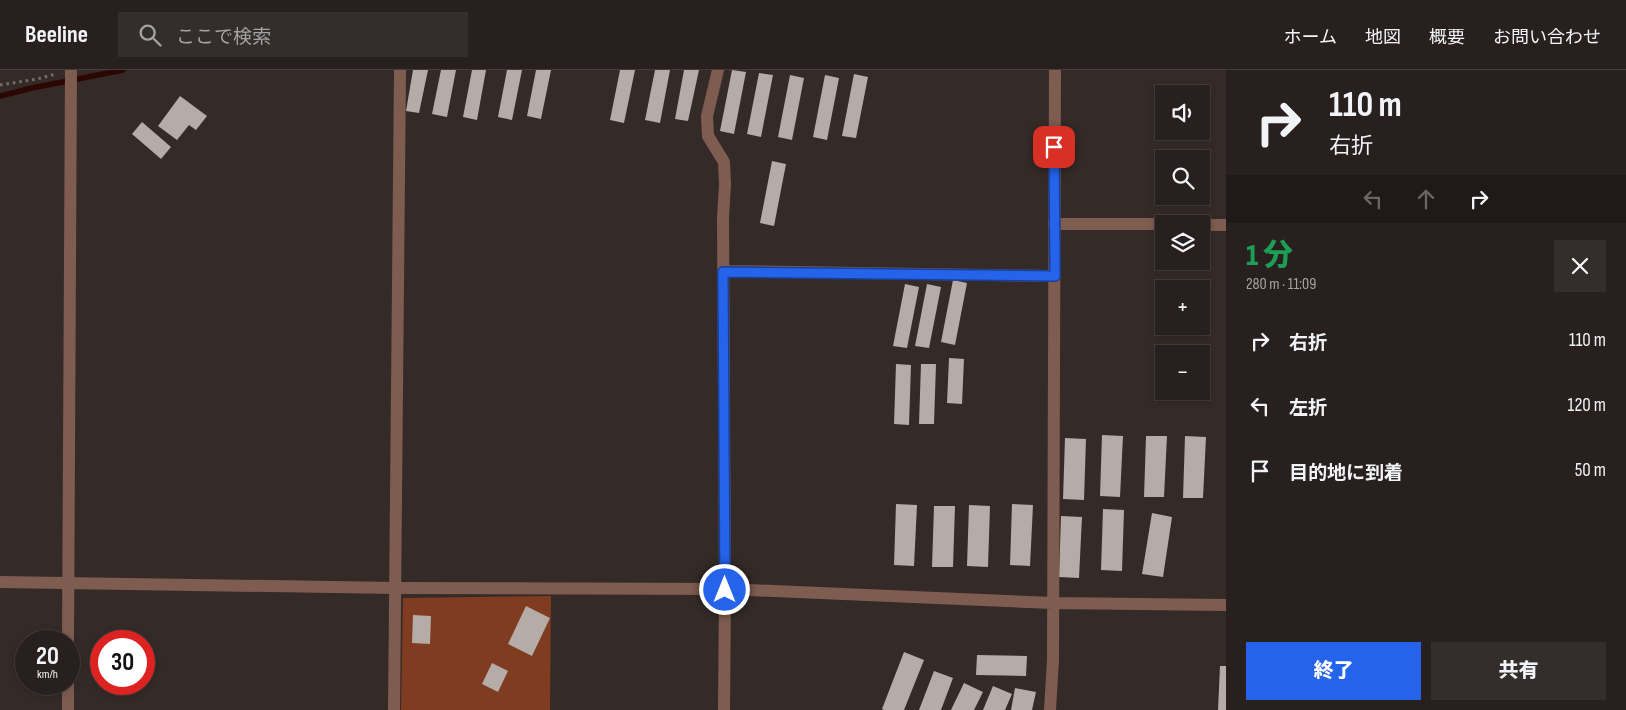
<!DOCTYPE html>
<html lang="ja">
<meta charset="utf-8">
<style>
body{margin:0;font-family:"Sofia Sans Condensed","Noto Sans JP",sans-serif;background:#332d2b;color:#f1f3f6;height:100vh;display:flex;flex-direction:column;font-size:19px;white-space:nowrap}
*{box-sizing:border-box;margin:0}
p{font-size:16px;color:#a4a3a4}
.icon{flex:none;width:28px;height:28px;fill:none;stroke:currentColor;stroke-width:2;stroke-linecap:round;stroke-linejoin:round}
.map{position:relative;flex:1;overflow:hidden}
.details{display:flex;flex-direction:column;background:#27201e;width:400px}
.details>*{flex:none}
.top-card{background:#27201e;color:#f1f3f6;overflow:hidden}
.buttons{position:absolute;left:1155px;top:15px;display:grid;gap:10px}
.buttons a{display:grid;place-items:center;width:55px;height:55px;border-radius:0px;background:#27201e;box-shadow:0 2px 8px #0003,0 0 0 1px #433e3c;font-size:25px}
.speed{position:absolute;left:15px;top:560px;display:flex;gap:10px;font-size:25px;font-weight:700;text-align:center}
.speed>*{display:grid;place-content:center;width:65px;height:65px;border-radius:50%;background:#27201e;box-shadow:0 2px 8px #0003,0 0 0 1px #433e3c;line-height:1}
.speed small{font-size:12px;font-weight:400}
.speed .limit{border:8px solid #d22;background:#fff;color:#111}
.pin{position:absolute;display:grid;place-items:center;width:42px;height:42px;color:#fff;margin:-21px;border-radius:10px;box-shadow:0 2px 8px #0006}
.me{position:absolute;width:55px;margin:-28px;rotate:0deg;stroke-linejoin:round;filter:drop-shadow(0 0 4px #0008)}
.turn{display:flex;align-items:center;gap:18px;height:105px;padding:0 20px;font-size:22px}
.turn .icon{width:65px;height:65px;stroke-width:2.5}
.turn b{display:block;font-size:35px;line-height:42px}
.lanes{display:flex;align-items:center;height:48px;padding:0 20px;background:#0003;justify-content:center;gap:25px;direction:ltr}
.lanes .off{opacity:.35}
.round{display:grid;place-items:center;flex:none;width:52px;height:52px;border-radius:0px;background:#332d2b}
.summary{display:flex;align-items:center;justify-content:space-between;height:85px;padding:0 20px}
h1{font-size:30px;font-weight:800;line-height:38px;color:#1e9e55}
.action{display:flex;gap:10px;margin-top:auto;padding:10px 20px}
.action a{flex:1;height:58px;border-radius:0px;background:#2563eb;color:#fff;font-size:20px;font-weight:800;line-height:58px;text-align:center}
.action a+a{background:#332d2b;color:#f1f3f6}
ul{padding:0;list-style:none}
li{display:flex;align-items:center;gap:15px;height:65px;padding:0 20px}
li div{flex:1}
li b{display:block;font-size:19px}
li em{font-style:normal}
header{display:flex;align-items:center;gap:30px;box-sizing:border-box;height:70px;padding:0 25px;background:#27201e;border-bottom:1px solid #433e3c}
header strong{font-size:24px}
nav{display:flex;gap:28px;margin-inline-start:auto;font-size:18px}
.search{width:350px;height:45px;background:#332d2b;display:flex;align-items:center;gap:12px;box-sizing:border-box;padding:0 18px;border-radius:0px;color:#a4a3a4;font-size:19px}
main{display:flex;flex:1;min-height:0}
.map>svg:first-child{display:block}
</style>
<header>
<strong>Beeline</strong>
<div class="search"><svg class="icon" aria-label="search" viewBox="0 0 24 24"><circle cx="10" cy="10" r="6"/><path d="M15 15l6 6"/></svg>ここで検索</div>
<nav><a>ホーム</a><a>地図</a><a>概要</a><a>お問い合わせ</a></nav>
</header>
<main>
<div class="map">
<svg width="1226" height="640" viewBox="0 0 1226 640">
<rect width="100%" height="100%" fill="#342b28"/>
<path fill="#803c20" d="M551 526 550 640H401L403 528Z"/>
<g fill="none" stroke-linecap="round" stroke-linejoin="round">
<path stroke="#2c0600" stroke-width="5.5" d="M0 26 32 18 123 0"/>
</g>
<path fill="#b5aba7" d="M413 0H428L419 43 406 41Z
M441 0H456L447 47 432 44Z
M472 0H486L477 50 463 47Z
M507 0H522L512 50 498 47Z
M536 0H551L541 49 527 46Z
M620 0H635L624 53 610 50Z
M655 0H670L660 53 645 50Z
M684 0H699L688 51 675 49Z
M732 0 746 2 734 64 720 61Z
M759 3 773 5 761 67 747 64Z
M854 4 868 7 856 68 842 66Z
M790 5 804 8 792 70 778 67Z
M825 5 839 8 827 70 813 67Z
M180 26 207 46 196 60 189 55 177 70 158 56Z
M142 52 171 77 161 89 132 64Z
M772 91 786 94 774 156 760 153Z
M953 210 967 213 955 275 941 272Z
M905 214 919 217 907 278 893 276Z
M927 214 941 217 929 278 915 276Z
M949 288 964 289 962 334 947 333Z
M896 294 911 295 909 355 894 354Z
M921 294H936L934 354H919Z
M1102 365 1123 366 1120 427 1100 426Z
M1146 366H1167L1164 427H1144Z
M1185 366 1206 367 1203 428H1183Z
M1065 368 1086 369 1084 430 1063 429Z
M896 434 917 435 914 496 894 495Z
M1012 434 1033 435 1030 496 1010 495Z
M969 435 990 436 988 497 967 496Z
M934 436H955L953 497H932Z
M1103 439 1124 440 1122 501 1101 500Z
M1152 443 1172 447 1163 507 1142 504Z
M1061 446 1082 447 1079 508 1059 507Z
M526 536 550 548 532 586 508 574Z
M413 545 431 546 430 574 412 573Z
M904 582 924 590 904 640H884L882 639Z
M977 585 1027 586 1026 606 976 605Z
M492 593 508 601 498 622 482 614Z
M1220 596H1226V640H1218Z
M934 601 953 608 941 640H919Z
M964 613 983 622 974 640H951Z
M993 616 1012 624 1005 640H983Z
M1015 618 1036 622 1032 640H1011Z"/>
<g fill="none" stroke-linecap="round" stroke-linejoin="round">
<path stroke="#766e6c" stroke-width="3" stroke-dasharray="2.5 4" stroke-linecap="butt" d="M0 15 37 9 56 4"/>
<path stroke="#7e5c4f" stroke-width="12" d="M718 0 707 46 708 66 724 92 725 114 723 148 725 519 724 640
M1054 154H1164
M1201 155H1226
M723 201 1055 206
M68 571 71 0
M68 640V614
M394 640 400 0"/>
<path stroke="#7e5c4f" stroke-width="12" d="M0 512 395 518 725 519 1053 533 1226 535
M1050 640 1053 590 1055 0"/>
</g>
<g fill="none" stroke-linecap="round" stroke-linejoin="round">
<defs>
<path id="route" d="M725 520 723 202 1055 206 1054 77"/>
</defs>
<use href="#route" stroke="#184099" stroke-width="12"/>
<use href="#route" stroke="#2563eb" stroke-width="9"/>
</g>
</svg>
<div class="buttons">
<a><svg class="icon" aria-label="sound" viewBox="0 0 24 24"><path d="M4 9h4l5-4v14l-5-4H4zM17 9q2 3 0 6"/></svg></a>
<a><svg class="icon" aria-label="search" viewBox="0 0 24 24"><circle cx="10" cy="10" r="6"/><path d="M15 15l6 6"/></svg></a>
<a><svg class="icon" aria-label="layers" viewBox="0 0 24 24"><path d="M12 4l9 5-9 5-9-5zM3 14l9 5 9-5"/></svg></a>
<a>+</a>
<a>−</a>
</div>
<div class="speed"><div>20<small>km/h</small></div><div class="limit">30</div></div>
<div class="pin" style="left:1054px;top:77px;background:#d93025"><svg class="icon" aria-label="arrive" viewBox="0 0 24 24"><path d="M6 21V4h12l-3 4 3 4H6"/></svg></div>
<svg class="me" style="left:725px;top:520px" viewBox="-20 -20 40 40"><circle r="17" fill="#2563eb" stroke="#fff" stroke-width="3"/><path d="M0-11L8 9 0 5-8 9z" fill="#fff"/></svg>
</div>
<section class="details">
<div class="top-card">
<div class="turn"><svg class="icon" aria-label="right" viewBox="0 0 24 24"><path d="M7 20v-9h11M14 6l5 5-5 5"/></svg><div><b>110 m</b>右折</div></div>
<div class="lanes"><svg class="icon off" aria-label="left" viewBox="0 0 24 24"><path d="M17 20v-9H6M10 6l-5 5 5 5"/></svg><svg class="icon off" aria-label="ahead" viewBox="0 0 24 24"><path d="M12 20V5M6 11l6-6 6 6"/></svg><svg class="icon" aria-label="right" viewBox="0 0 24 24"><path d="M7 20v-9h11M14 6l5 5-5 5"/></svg></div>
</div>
<div class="summary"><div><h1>1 分</h1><p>280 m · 11:09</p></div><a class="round"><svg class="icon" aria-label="close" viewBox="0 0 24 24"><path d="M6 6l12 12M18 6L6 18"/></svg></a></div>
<ul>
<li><svg class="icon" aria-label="right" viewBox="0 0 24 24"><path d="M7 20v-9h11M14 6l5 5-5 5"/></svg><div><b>右折</b></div><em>110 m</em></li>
<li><svg class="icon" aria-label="left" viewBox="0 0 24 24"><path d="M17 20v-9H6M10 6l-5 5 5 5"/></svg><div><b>左折</b></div><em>120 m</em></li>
<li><svg class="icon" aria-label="arrive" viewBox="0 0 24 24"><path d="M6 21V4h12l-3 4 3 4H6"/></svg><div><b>目的地に到着</b></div><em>50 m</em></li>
</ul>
<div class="action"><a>終了</a><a>共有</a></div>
</section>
</main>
